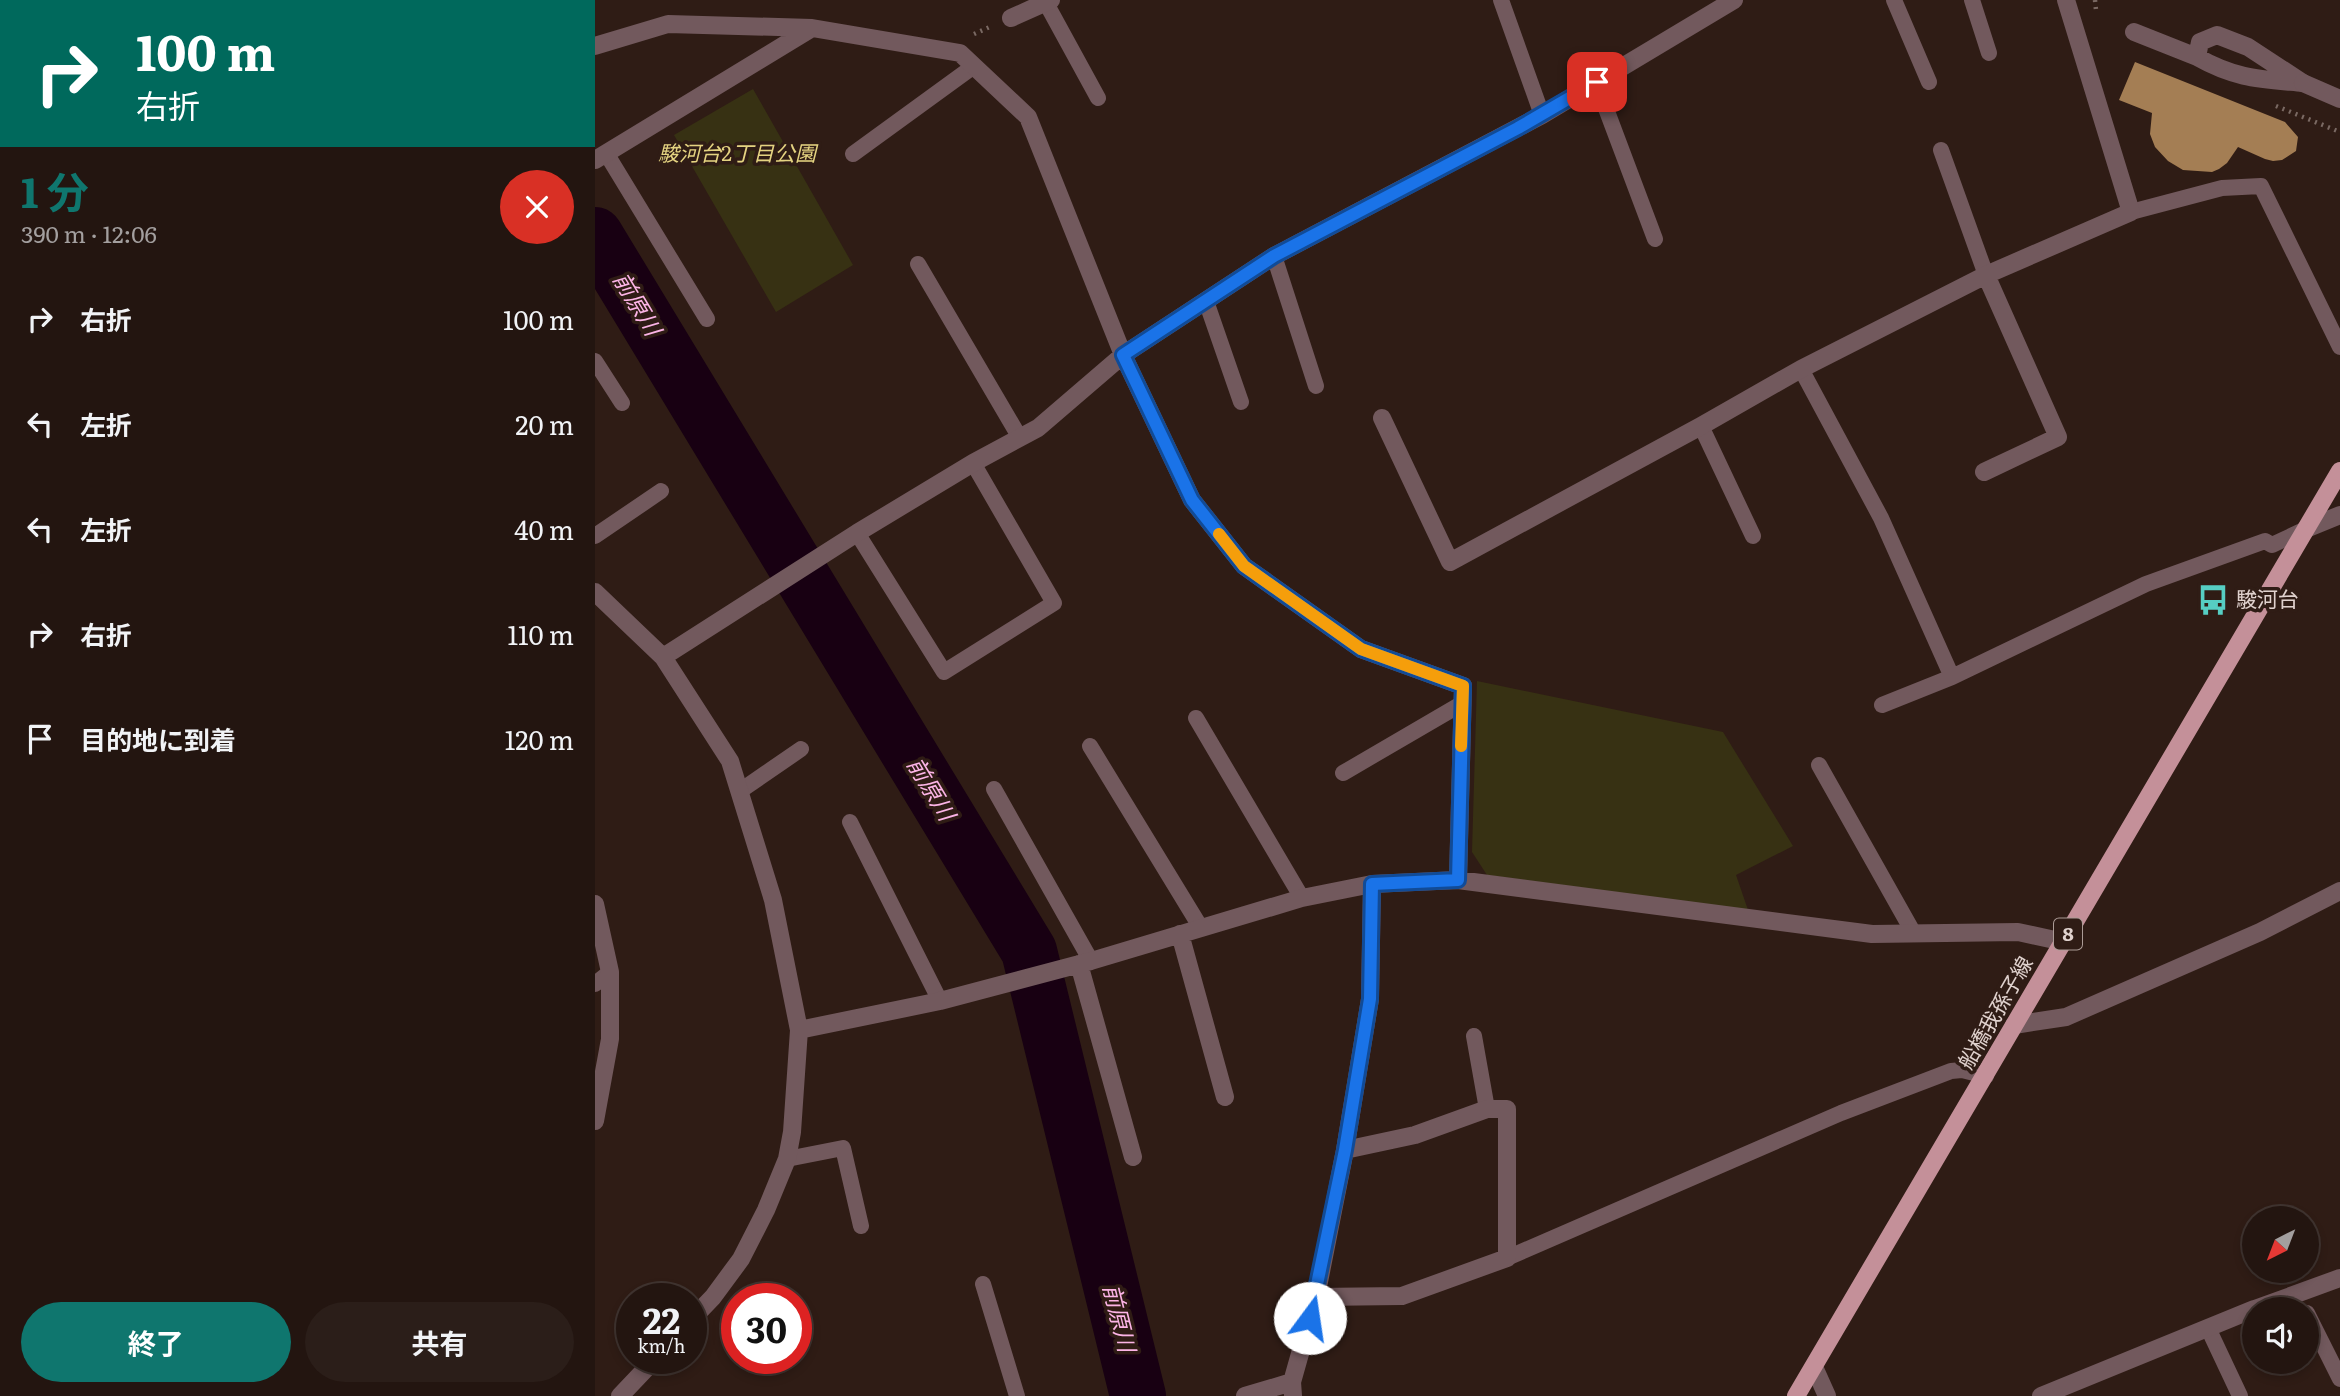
<!DOCTYPE html>
<html lang="ja">
<meta charset="utf-8">
<style>
body{margin:0;font-family:Literata,"Noto Sans JP",serif;background:#2b1e19;color:#f1f3f6;height:100vh;display:flex;flex-direction:column;font-size:26px;white-space:nowrap}
*{box-sizing:border-box;margin:0}
p{font-size:23px;color:#a39f9f}
.icon{flex:none;width:38px;height:38px;fill:none;stroke:currentColor;stroke-width:2;stroke-linecap:round;stroke-linejoin:round}
.map{position:relative;flex:1;overflow:hidden}
.sheet{display:flex;flex-direction:column;background:#231510;width:595px}
.sheet>*{flex:none}
.banner{background:#00695c;color:#fff;overflow:hidden}
.needle{width:46px;rotate:222deg}
.fabs{position:absolute;left:1647px;top:1206px;display:grid;gap:14px}
.fabs a{display:grid;place-items:center;width:77px;height:77px;border-radius:50%;background:#231510;box-shadow:0 4px 10px #0003,0 0 0 2px #403430;font-size:35px}
.speed{position:absolute;left:21px;top:1283px;display:flex;gap:14px;font-size:35px;font-weight:700;text-align:center}
.speed>*{display:grid;place-content:center;width:91px;height:91px;border-radius:50%;background:#231510;box-shadow:0 4px 10px #0003,0 0 0 2px #403430;line-height:1}
.speed small{font-size:18px;font-weight:400}
.speed .limit{border:10px solid #d22;background:#fff;color:#111}
.pin{position:absolute;display:grid;place-items:center;width:60px;height:60px;color:#fff;margin:-30px;border-radius:14px;box-shadow:0 4px 10px #0006}
.me{position:absolute;width:77px;margin:-38px;rotate:14deg;stroke-linejoin:round;filter:drop-shadow(0 0 5px #0008)}
.turn{display:flex;align-items:center;gap:24px;height:147px;padding:0 21px;font-size:32px}
.turn .icon{width:91px;height:91px;stroke-width:2.5}
.turn b{display:block;font-size:49px;line-height:60px}
.round{display:grid;place-items:center;flex:none;width:74px;height:74px;border-radius:37px;background:#2b1e19}
.head{display:flex;align-items:center;justify-content:space-between;height:119px;padding:0 21px}
h1{font-size:42px;font-weight:700;line-height:52px;color:#0f766e}
.button{display:flex;gap:14px;margin-top:auto;padding:14px 21px}
.button a{flex:1;height:80px;border-radius:42px;background:#0f766e;color:#fff;font-size:28px;font-weight:700;line-height:80px;text-align:center}
.button a+a{background:#2b1e19;color:#f1f3f6}
ul{padding:0;list-style:none}
li{display:flex;align-items:center;gap:21px;height:105px;padding:0 21px}
li div{flex:1}
li b{display:block;font-size:26px}
li em{font-style:normal}
main{display:flex;flex:1;min-height:0}
.map>svg:first-child{display:block}
</style>
<main>
<section class="sheet">
<div class="banner">
<div class="turn"><svg class="icon" aria-label="right" viewBox="0 0 24 24"><path d="M7 20v-9h11M14 6l5 5-5 5"/></svg><div><b>100 m</b>右折</div></div>
</div>
<div class="head"><div><h1>1 分</h1><p>390 m · 12:06</p></div><a class="round" style="background:#d93025;color:#fff"><svg class="icon" aria-label="close" viewBox="0 0 24 24"><path d="M6 6l12 12M18 6L6 18"/></svg></a></div>
<ul>
<li><svg class="icon" aria-label="right" viewBox="0 0 24 24"><path d="M7 20v-9h11M14 6l5 5-5 5"/></svg><div><b>右折</b></div><em>100 m</em></li>
<li><svg class="icon" aria-label="left" viewBox="0 0 24 24"><path d="M17 20v-9H6M10 6l-5 5 5 5"/></svg><div><b>左折</b></div><em>20 m</em></li>
<li><svg class="icon" aria-label="left" viewBox="0 0 24 24"><path d="M17 20v-9H6M10 6l-5 5 5 5"/></svg><div><b>左折</b></div><em>40 m</em></li>
<li><svg class="icon" aria-label="right" viewBox="0 0 24 24"><path d="M7 20v-9h11M14 6l5 5-5 5"/></svg><div><b>右折</b></div><em>110 m</em></li>
<li><svg class="icon" aria-label="arrive" viewBox="0 0 24 24"><path d="M6 21V4h12l-3 4 3 4H6"/></svg><div><b>目的地に到着</b></div><em>120 m</em></li>
</ul>
<div class="button"><a>終了</a><a>共有</a></div>
</section>
<div class="map">
<svg width="1745" height="1396" viewBox="0 0 1745 1396">
<rect width="100%" height="100%" fill="#2f1c15"/>
<path fill="#373113" d="M158 89 258 265 181 312 79 135Z
M882 681 1128 732 1198 846 1141 875 1153 910 892 875 877 852Z"/>
<g fill="none" stroke-linecap="round" stroke-linejoin="round">
<path stroke="#180012" stroke-width="56" d="M0 235 434 951 543 1396"/>
</g>
<path fill="#a47e54" d="M1540 62 1690 122 1703 137 1701 151 1687 160 1678 161 1670 159 1643 147 1632 163 1624 169 1617 172 1588 170 1573 161 1560 147 1555 134 1557 113 1524 100Z"/>
<g fill="none" stroke-linecap="round" stroke-linejoin="round">
<path stroke="#7a6963" stroke-width="4.5" stroke-dasharray="2 5" stroke-linecap="butt" d="M1500 0 1501 10
M379 34 397 26
M1681 106 1745 132"/>
<path stroke="#72595d" stroke-width="16" d="M906 0 947 115
M1299 0 1334 82
M1377 0 1394 53
M451 3 503 98
M1001 82 1060 239
M1346 150 1391 275
M11 153 112 319
M258 154 379 66
M1536 212 1627 188 1666 186 1745 347
M679 256 721 386
M323 264 425 438
M611 301 646 402
M0 361 27 403
M1206 369 1286 518 1357 677
M1106 426 1158 536
M262 533 349 672 459 603 378 463
M0 536 66 491
M1287 705 1357 677 1551 584 1670 541 1677 545 1711 529
M601 718 707 898
M495 746 606 928
M1224 765 1318 932
M748 773 868 703
M399 789 496 961
M145 791 206 749
M255 822 345 1001
M0 984 15 972
M879 1036 892 1109
M192 1159 248 1148 266 1226
M912 1258 1246 1113 1356 1071 1367 1070 1391 1076
M388 1284 422 1396
M1712 1313 1745 1379
M1613 1328 1645 1396"/>
<path stroke="#72595d" stroke-width="18" d="M416 18 456 0
M1539 32 1602 57
M1622 35 1653 47 1708 83C1665 79 1641 79 1602 57L1605 42Z
M0 46 73 24 217 28 365 53 433 117 528 355 597 500 649 566 766 649 868 686 863 880
M0 160 217 28
M787 418 855 562 1106 426 1206 369 1391 275 1536 212 1471 0
M1389 472 1463 437 1391 275
M1711 529 1745 515
M0 592 68 657 135 761 178 900 204 1030 197 1132 192 1159 171 1210 146 1259 118 1297 96 1320
M68 657 262 533 378 463 443 428 528 355 679 256 947 115 1139 0
M0 904 15 972V1039L0 1121
M585 934 630 1097
M484 964 538 1157
M1419 1025 1471 1017 1665 932 1745 891
M204 1030 345 1001 496 961 707 898 777 884 863 880 1277 934 1423 932 1469 942
M721 1297 807 1296 912 1258V1109H892L820 1135 750 1150
M1660 1309 1745 1278
M1219 1367 1232 1396
M25 1396 61 1358
M650 1396 697 1382
M698 1396 697 1382 721 1297 750 1150 775 999 777 884
M1446 1396 1659 1309"/>
<path stroke="#72595d" stroke-width="18" d="M1708 83 1745 99"/>
<path stroke="#c49099" stroke-width="18" d="M1201 1396 1745 471"/>
</g>
<g fill="none" stroke-linecap="round" stroke-linejoin="round">
<defs>
<path id="route" d="M715 1318 750 1150 775 999 777 884 863 880 868 686 766 649 649 566 597 500 528 355 679 256 923 128 1002 82"/>
</defs>
<use href="#route" stroke="#114b97" stroke-width="18"/>
<use href="#route" stroke="#1a73e8" stroke-width="12"/>
<path stroke="#f59e0b" stroke-width="12" d="M624 534 649 566 766 649 868 686 866 746"/>
</g>
<defs>
<symbol id="bus-bare" viewBox="-9 -9 18 18"><path d="M-5-6H5V4H4V6H2V4H-2V6H-4V4H-5ZM-3.5-4V0h7V-4ZM-3.5 1.2v1.5H-2V1.2ZM2 1.2v1.5H3.5V1.2Z" fill="#56cec3" stroke="#2f1c15" stroke-width="2.5" paint-order="stroke"/></symbol>
</defs>
<g fill-rule="evenodd">
<use href="#bus-bare" x="1596" y="578" width="44" height="44"/>
</g>
<g text-anchor="middle" stroke-width="7" stroke-linejoin="round" paint-order="stroke">
<rect fill="#2f1c15" stroke="#ab9b96" stroke-width="2" x="1459" y="918.5" width="28" height="31" rx="5"/>
<g font-size="19" font-weight="bold" fill="#e0d2ce">
<text x="1473" y="941">8</text>
</g>
<g font-size="21" font-style="italic" fill="#e4d381" stroke="#2f1c15">
<text x="142" y="161">駿河台2丁目公園</text>
</g>
<g font-size="21" fill="#e0d2ce" stroke="#2f1c15" text-anchor="start">
<text x="1641" y="607">駿河台</text>
</g>
<g font-size="21" fill="#e0d2ce" stroke="#2f1c15">
<text transform="translate(1401 1013) rotate(-60)" y="7">船橋我孫子線</text>
</g>
<g font-size="23" font-style="italic" fill="#fcb4e6" stroke="#2f1c15">
<text transform="translate(42 304) rotate(59)" y="8">前原川</text>
<text transform="translate(336 789) rotate(59)" y="8">前原川</text>
<text transform="translate(524 1318) rotate(76)" y="8">前原川</text>
</g>
</g>
</svg>
<div class="fabs">
<a><svg class="needle" viewBox="-14 -14 28 28"><path d="M0-13l5 13h-10z" fill="#e53935"/><path d="M0 13l5-13h-10z" fill="#a39f9f"/></svg></a>
<a><svg class="icon" aria-label="sound" viewBox="0 0 24 24"><path d="M4 9h4l5-4v14l-5-4H4zM17 9q2 3 0 6"/></svg></a>
</div>
<div class="speed"><div>22<small>km/h</small></div><div class="limit">30</div></div>
<div class="pin" style="left:1002px;top:82px;background:#d93025"><svg class="icon" aria-label="arrive" viewBox="0 0 24 24"><path d="M6 21V4h12l-3 4 3 4H6"/></svg></div>
<svg class="me" style="left:715px;top:1318px" viewBox="-20 -20 40 40"><circle r="19" fill="#fff"/><path d="M0-13L10 11 0 6-10 11z" fill="#1a73e8"/></svg>
</div>
</main>
